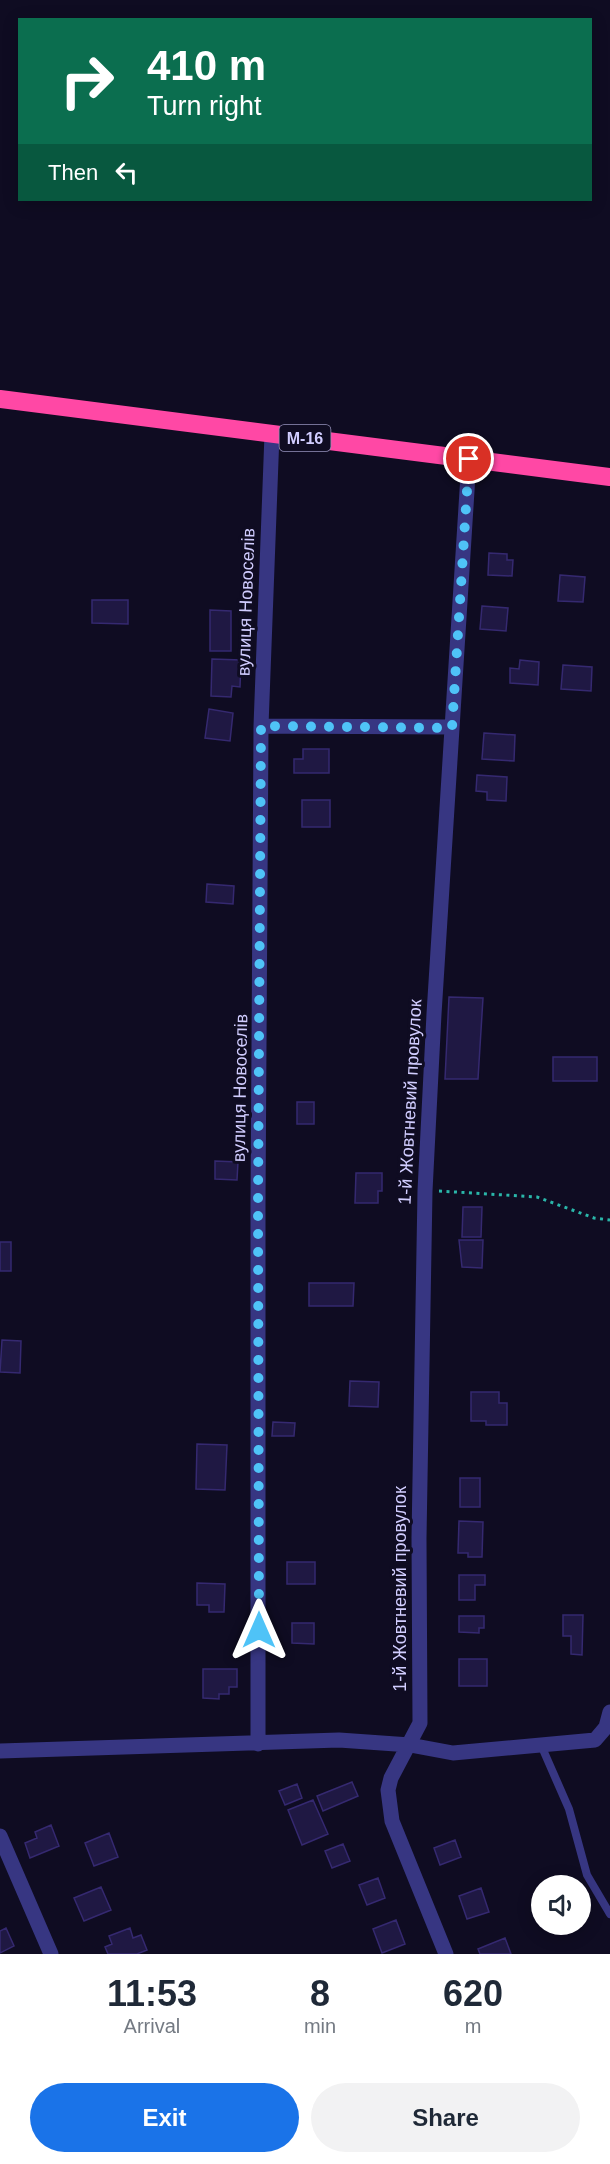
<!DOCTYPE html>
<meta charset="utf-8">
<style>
body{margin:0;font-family:Helvetica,sans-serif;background:#f2f2f3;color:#1f2937;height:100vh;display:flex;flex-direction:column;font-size:22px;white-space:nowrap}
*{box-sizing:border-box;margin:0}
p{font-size:20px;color:#747a83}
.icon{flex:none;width:33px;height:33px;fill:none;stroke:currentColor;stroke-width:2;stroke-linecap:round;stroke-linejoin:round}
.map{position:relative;height:1954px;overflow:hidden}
.side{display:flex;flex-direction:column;background:#fff;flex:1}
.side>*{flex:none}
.top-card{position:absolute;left:18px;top:18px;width:574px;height:183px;border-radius:0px;box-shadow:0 3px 15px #0003;background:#0b6e4f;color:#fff;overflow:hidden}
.fabs{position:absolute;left:531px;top:1875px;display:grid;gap:12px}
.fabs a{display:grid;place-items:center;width:60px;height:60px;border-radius:50%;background:#fff;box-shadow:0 3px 15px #0003;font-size:30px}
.pin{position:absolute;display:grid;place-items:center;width:51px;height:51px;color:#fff;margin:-26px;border:3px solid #fff;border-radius:50%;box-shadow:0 2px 6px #0007}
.me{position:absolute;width:66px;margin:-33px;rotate:0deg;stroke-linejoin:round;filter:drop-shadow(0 0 4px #0008)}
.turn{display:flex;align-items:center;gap:21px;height:126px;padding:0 30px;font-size:27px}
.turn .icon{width:78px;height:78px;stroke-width:2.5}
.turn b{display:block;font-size:42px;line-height:51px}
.then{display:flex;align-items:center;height:57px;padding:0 30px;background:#0003;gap:12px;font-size:22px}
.eta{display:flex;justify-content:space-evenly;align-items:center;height:102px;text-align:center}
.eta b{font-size:36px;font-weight:800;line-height:42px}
.primary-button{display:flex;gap:12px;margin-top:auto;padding:12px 30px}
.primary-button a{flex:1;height:69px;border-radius:36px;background:#1a73e8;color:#fff;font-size:24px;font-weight:800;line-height:69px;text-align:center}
.primary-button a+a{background:#f2f2f3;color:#1f2937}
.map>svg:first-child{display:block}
</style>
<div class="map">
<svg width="610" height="1954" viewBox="0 0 610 1954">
<rect width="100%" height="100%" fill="#0f0c22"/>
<path fill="#1f1843" stroke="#352970" stroke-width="1.5" d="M489 553 507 554V560H513L512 576 488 575Z
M560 575 585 577 583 602 558 601Z
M92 600H128V624L92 623Z
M482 606 508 608 506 631 480 629Z
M210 610 231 611V651H210Z
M212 659 241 660 240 687 232 686 231 697 211 696Z
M520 660 539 662 538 685 510 683V668L519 669Z
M563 665 592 667 591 691 561 689Z
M209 709 233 713 230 741 205 738Z
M484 733 515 735 514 761 482 759Z
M303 749H329V773H294V759H303Z
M477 775 507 777 506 801 487 800V792L476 791Z
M302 800H330V827H302Z
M207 884 234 886 233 904 206 902Z
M449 997 483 998 478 1079H445Z
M553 1057H597V1081H553Z
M297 1102H314V1124H297Z
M215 1161 238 1162 237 1180 215 1179Z
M356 1173H382V1191H378V1203H355Z
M463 1207H482L481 1237H462Z
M459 1240H483L482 1268 462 1267Z
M0 1242H11V1271H0Z
M309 1283H354L353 1306H309Z
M2 1340 21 1341 20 1373 0 1372Z
M350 1381 379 1382 378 1407 349 1406Z
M471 1392H499V1403H507V1425H486V1421H471Z
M273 1422 295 1423 294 1436H272Z
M197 1444 227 1445 225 1490 196 1489Z
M460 1478H480V1507H460Z
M459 1521 483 1522 482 1557H468V1553H458Z
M287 1562H315V1584H287Z
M459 1575H485V1585H475V1600H459Z
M197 1583 225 1584 224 1612H209V1605H197Z
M563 1615H583L582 1655 571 1654V1636H563Z
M459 1616H484V1628H479V1633L459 1632Z
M292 1623H314V1644L292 1643Z
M459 1659H487V1686H459Z
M203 1669H237V1687H229V1694H219V1699L203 1698Z
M352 1782 358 1796 323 1811 317 1796Z
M297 1784 302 1798 285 1805 279 1791Z
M313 1800 328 1834 302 1845 288 1810Z
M51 1825 59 1846 30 1858 25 1843 37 1838 35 1832Z
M109 1833 118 1857 94 1866 85 1843Z
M455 1840 461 1857 440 1865 434 1848Z
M343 1844 350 1861 332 1868 325 1851Z
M378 1878 385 1898 367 1905 359 1885Z
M101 1887 111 1910 84 1921 74 1898Z
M481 1888 489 1912 467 1919 459 1896Z
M396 1920 405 1944 382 1953 373 1929Z
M6 1928 14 1946 0 1953V1931Z
M130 1928 133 1938 141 1935 147 1950 137 1954H108L105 1947 112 1944 109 1936Z
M505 1938 511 1954H480L478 1949Z"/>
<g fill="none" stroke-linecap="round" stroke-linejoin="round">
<path stroke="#2ab6a9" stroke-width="3" stroke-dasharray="3 4.5" stroke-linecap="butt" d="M439 1191 537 1197 594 1218 610 1220"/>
<path stroke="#373682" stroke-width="8" d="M541 1745 569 1809 587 1875 610 1914"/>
<path stroke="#373682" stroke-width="15" d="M261 726 452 727
M258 1744V1204L261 726 272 434
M0 1751 339 1740 410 1745 453 1753 595 1740 606 1727 610 1712
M0 1836 51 1954
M446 1954 392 1821 388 1790 391 1778 420 1723 419 1538 425 1191 434 1014 469 459"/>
<path stroke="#ff48a5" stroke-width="18" d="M0 399 610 477"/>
</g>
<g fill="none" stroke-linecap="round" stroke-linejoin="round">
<path stroke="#4fc3f7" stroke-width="10" stroke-dasharray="0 18" d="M259 1630 258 1204 261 726 452 728 469 459"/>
</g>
<g text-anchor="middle" stroke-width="6" stroke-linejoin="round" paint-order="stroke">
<rect fill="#0f0c22" stroke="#9793bd" stroke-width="1.5" x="279.5" y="425" width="51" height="26" rx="4.5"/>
<g font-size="16" font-weight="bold" fill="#d1cdff">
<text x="305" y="444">М-16</text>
</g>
<g font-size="18" fill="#d1cdff" stroke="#0f0c22">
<text transform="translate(246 602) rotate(-88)" y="6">вулиця Новоселів</text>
<text transform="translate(240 1088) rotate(-89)" y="6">вулиця Новоселів</text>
<text transform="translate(410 1102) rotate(-87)" y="6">1-й Жовтневий провулок</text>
<text transform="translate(400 1589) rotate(-90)" y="6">1-й Жовтневий провулок</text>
</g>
</g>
</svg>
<div class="fabs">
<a><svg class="icon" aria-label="sound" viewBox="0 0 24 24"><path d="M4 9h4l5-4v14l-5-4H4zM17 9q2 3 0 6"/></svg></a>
</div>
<div class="pin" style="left:469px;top:459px;background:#d93025"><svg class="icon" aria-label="arrive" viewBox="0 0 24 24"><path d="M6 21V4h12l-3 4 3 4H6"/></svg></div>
<svg class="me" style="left:259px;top:1630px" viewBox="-20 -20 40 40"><path d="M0-17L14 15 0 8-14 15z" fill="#4fc3f7" stroke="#fff" stroke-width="4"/></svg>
<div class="top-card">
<div class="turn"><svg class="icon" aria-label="right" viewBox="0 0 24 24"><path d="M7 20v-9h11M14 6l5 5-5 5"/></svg><div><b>410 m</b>Turn right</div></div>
<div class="then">Then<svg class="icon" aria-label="left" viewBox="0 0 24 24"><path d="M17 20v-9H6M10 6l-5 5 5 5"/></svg></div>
</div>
</div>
<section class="side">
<div class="eta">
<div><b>11:53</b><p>Arrival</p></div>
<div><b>8</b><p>min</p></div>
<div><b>620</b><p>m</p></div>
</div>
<div class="primary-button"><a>Exit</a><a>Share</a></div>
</section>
